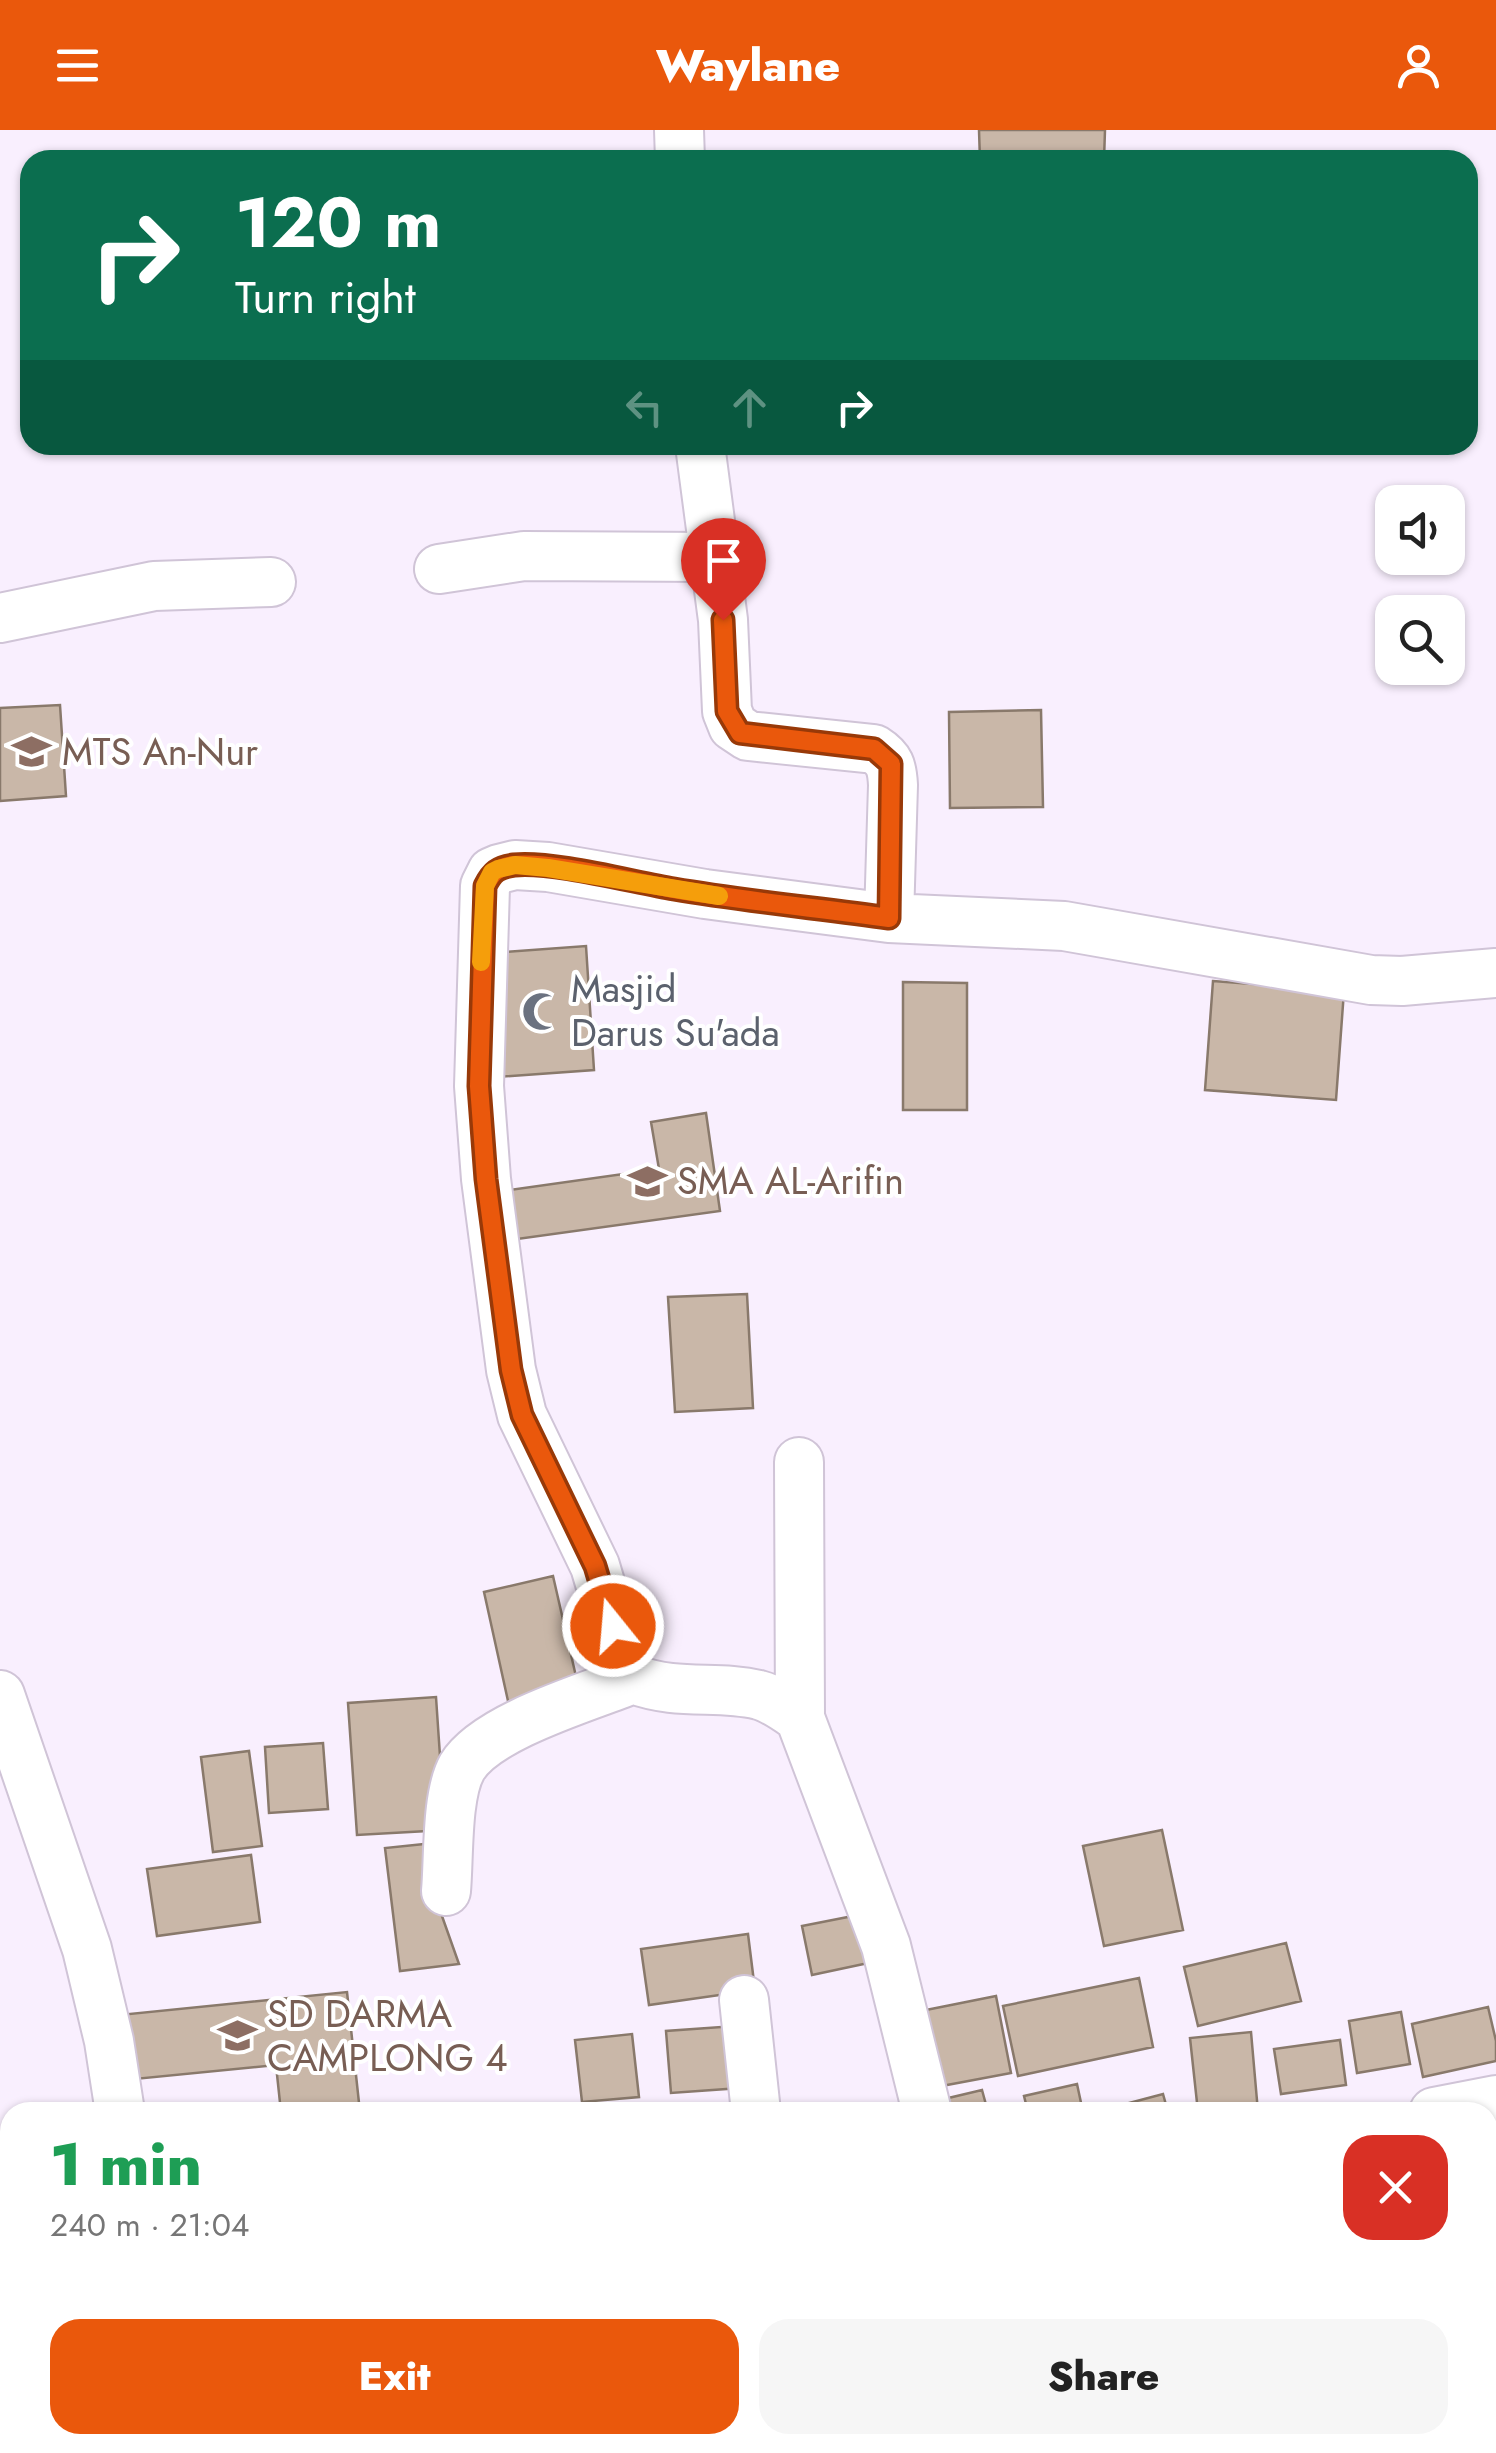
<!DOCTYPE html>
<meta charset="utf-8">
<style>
body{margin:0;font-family:Jost,sans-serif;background:#f6f6f6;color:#222;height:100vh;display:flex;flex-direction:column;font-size:38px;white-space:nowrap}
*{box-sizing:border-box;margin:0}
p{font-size:32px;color:#767676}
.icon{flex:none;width:55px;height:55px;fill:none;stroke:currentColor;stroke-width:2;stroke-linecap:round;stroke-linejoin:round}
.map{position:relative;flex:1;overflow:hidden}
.side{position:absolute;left:0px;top:1972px;width:1498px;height:352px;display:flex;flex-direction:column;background:#fff;border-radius:30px 30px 0 0;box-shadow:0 2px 8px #0004}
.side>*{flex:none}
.hud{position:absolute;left:20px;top:20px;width:1458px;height:305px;border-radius:30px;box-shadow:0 2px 8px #0004;background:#0b6e4f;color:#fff;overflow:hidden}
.buttons{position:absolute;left:1375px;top:355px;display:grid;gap:20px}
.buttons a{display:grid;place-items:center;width:90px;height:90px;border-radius:20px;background:#fff;box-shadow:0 2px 8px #0004;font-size:50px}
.pin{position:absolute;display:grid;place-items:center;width:85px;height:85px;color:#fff;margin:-102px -42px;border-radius:50% 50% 50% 0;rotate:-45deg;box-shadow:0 0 10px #0007}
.pin .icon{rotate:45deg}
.me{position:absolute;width:110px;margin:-55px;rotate:343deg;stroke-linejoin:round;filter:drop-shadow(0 0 8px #0008)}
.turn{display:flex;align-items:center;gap:35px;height:210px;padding:0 50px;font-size:45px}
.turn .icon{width:130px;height:130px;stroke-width:2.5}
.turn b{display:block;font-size:70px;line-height:85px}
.lanes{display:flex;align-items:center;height:95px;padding:0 50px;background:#0003;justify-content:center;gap:50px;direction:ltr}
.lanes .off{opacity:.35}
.round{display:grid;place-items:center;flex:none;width:105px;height:105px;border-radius:30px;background:#f6f6f6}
.head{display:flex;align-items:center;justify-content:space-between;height:170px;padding:0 50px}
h1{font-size:60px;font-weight:800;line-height:75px;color:#1e9e55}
.action{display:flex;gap:20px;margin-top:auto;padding:20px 50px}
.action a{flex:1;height:115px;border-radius:30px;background:#ea580c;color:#fff;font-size:40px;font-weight:800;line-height:115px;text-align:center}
.action a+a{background:#f6f6f6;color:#222}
header{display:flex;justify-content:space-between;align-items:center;height:130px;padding:0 50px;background:#ea580c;color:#fff;font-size:45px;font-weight:800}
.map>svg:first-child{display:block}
</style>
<header><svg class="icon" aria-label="menu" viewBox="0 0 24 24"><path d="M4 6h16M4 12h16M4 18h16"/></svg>Waylane<svg class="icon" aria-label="person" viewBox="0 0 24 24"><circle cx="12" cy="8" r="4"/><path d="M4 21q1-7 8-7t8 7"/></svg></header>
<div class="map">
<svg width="1496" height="2323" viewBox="0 0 1496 2323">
<defs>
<pattern id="cemetery-stones" width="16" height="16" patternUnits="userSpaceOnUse" patternTransform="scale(2.5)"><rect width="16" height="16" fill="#bcd6bc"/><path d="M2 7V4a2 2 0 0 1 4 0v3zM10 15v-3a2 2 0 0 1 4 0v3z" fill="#a1b7a1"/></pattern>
</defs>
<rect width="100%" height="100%" fill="#f9effe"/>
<path fill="url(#cemetery-stones)" d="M1496 2131V2323H1159L1172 2315H1488V2136Z"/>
<path fill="#c9b7a8" stroke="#89796b" stroke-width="2.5" d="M979 0H1105L1104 30H980Z
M60 575 66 666 0 671V578Z
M1041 580 1043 677 950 678 949 582Z
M586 816 594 940 497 947 489 823Z
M1213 851 1344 861 1336 970 1205 960Z
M903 852 967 853V980H903Z
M706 983 720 1081 503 1111 496 1062 659 1039 651 992Z
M747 1164 753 1278 675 1282 668 1167Z
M553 1446 580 1564 510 1580 484 1462Z
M436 1567 445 1700 357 1705 348 1573Z
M323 1613 328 1679 269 1683 265 1617Z
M249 1621 262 1716 213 1722 201 1627Z
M1162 1700 1183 1800 1104 1816 1083 1716Z
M444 1712 437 1772 459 1834 400 1841 385 1718Z
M251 1725 260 1792 157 1806 147 1739Z
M863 1784 873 1832 812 1845 802 1796Z
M748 1804 755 1860 649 1875 641 1819Z
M1286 1813 1301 1871 1198 1896 1184 1837Z
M1139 1848 1153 1917 1018 1946 1003 1876Z
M347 1862 360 1982H281L276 1935 125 1950 119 1885Z
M996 1866 1011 1943 931 1958 916 1882Z
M1488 1877 1496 1911V1931L1423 1947 1412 1894Z
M1401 1882 1410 1934 1357 1943 1349 1891Z
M735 1896 740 1958 671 1963 666 1901Z
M1251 1902 1258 1982H1198L1190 1908Z
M632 1904 639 1967 582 1972 575 1910Z
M1340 1910 1346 1955 1281 1964 1274 1919Z
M1077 1954 1083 1982H1028L1024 1966Z
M982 1960 988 1982H943L940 1970Z
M1163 1964 1168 1982H1099V1981Z
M10 2307V2315H19L20 2323H0V2309Z
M28 2315H54L55 2323H29Z
M60 2315H97L99 2323H62Z
M206 2315H254L255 2321 208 2323Z
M362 2315H440L441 2323H363Z
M551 2315H577L578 2323H552Z"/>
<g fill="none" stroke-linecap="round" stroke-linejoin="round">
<defs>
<path id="minor" d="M679 0 680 30
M700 315 723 490 727 581 733 596 748 606 874 619C890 629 892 637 893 655L889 788
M439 439 524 426 713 427
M0 488 154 456 271 452
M799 1332 800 1588
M0 1565 87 1819 109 1911 120 1982
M446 1761C449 1728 446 1665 462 1637 487 1596 588 1567 633 1549
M744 1870 756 1982
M927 1982 886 1816 800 1588C787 1579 774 1569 759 1565 717 1555 678 1566 633 1549L622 1527 595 1436 522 1285 511 1240 486 1049 479 956 485 756 492 742 499 739 515 735 548 737 705 764 889 788 1064 796 1371 850 1402 851 1496 843
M1434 1982 1496 1970
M0 2230 10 2229
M172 2315 174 2323
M325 2315 327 2323"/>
</defs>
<use href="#minor" stroke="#d0c4d7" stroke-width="52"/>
<use href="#minor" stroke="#fff" stroke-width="48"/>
</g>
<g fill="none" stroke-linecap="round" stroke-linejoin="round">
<defs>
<path id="route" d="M613 1496 595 1436 522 1285 511 1240 486 1049 479 956 485 756C492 742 498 737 514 735 553 731 632 752 674 759 745 771 817 778 889 788L891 634 874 619 740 603 727 581 723 490"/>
</defs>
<use href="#route" stroke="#983908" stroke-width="25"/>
<use href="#route" stroke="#ea580c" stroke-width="18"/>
<path stroke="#f59e0b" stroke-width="18" d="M481 832 485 756 492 742 498 739 515 735 548 738 719 766"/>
</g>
<defs>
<symbol id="school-bare" viewBox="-9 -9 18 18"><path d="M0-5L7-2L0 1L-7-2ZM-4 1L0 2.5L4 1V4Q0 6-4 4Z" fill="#8d6e63" stroke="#fff" stroke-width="2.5" paint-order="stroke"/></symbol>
<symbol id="mosque-bare" viewBox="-9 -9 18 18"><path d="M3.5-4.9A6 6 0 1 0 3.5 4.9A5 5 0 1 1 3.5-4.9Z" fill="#6b7280" stroke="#fff" stroke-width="2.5" paint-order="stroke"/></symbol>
</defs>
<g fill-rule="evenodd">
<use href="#school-bare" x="4" y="594" width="55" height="55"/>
<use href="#mosque-bare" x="514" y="854" width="55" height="55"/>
<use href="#school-bare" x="620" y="1024" width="55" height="55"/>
<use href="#school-bare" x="210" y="1878" width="55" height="55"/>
</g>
<g text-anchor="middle" stroke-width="8" stroke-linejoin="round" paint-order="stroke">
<g font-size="38" fill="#785e54" stroke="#fff" text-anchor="start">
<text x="62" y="635">MTS An-Nur</text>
<text x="677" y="1064">SMA AL-Arifin</text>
<text x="267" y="1897">SD DARMA<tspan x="267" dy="44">CAMPLONG 4</tspan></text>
</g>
<g font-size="38" fill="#5b616d" stroke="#fff" text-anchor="start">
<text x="571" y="872">Masjid<tspan x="571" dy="44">Darus Su'ada</tspan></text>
</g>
</g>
</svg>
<div class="buttons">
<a><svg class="icon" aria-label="sound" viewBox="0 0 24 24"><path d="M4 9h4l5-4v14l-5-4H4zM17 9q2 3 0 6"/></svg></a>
<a><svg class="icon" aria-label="search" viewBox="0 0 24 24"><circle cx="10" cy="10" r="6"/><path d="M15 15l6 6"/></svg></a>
</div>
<div class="pin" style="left:723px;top:490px;background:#d93025"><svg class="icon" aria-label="arrive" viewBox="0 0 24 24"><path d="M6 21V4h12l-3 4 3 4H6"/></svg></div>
<svg class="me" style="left:613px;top:1496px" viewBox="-20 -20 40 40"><circle r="17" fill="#ea580c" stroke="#fff" stroke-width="3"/><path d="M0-11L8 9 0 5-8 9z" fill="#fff"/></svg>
<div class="hud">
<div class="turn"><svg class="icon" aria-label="right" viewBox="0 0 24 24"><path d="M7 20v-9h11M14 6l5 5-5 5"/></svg><div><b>120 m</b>Turn right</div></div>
<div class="lanes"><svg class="icon off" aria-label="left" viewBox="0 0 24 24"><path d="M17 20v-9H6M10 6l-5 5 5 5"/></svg><svg class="icon off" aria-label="ahead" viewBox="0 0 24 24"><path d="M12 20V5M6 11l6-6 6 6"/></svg><svg class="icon" aria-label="right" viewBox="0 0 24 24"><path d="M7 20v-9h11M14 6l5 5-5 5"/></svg></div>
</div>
<section class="side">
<div class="head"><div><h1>1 min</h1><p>240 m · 21:04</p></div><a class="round" style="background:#d93025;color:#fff"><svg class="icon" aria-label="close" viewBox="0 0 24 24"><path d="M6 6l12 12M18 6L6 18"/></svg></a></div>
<div class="action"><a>Exit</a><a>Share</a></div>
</section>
</div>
